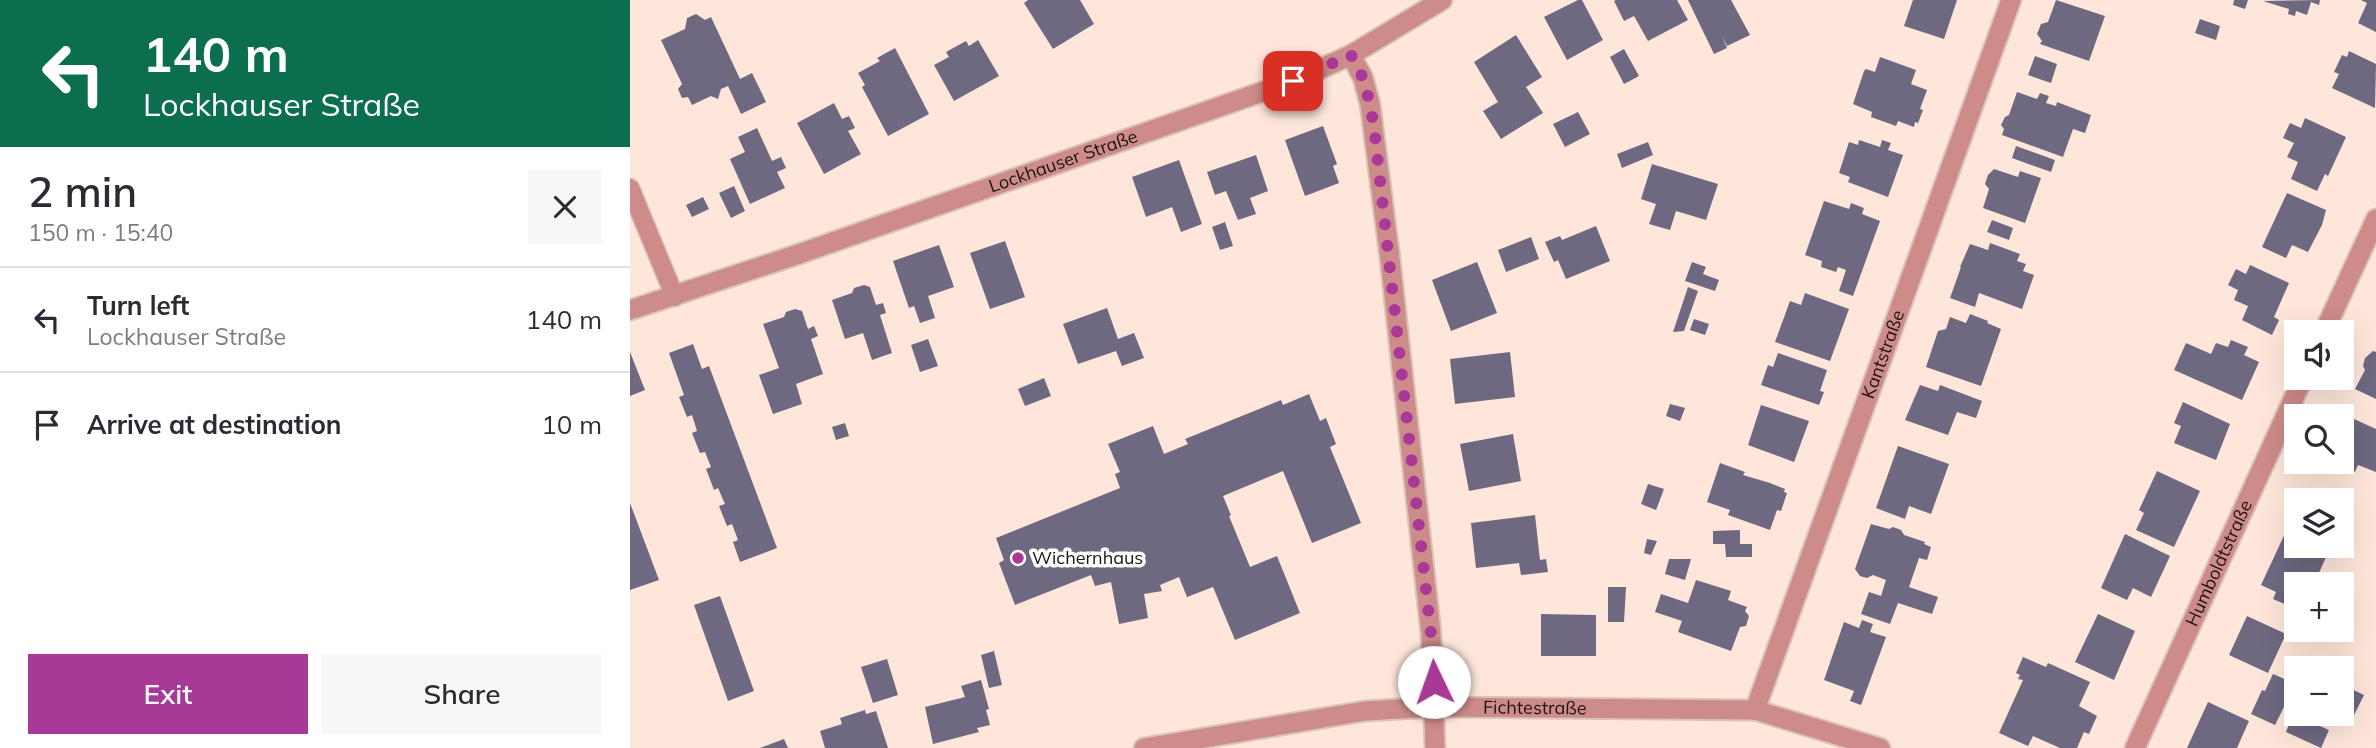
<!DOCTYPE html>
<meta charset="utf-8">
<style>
body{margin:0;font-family:Mulish,sans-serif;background:#f7f7f7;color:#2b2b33;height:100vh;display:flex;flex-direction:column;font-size:26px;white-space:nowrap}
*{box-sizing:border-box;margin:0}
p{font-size:23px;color:#7c7c81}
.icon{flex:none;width:38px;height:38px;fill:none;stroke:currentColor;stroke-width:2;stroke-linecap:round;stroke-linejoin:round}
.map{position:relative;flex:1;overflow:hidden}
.drawer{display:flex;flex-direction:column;background:#fff;width:630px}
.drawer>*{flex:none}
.guide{background:#0b6e4f;color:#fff;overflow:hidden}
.tools{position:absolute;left:1654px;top:320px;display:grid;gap:14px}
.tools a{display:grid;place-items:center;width:70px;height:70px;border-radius:0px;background:#fff;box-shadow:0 7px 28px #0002;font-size:35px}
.pin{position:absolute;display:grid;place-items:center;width:60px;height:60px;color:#fff;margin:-30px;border-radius:14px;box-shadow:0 4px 10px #0006}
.me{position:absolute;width:77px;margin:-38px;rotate:357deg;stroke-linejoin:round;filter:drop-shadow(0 0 5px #0008)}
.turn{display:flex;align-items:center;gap:24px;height:147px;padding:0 28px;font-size:32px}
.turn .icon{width:91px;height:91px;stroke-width:2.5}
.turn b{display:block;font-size:49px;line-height:60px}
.round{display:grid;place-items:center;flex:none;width:74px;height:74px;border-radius:0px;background:#f7f7f7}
.head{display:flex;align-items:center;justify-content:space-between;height:119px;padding:0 28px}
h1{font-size:42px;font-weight:600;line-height:52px}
.action{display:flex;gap:14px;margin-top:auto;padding:14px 28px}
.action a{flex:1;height:80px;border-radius:0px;background:#a83996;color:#fff;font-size:28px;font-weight:600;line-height:80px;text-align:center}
.action a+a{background:#f7f7f7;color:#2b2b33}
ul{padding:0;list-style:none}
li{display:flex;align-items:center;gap:21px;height:105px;padding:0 28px;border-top:2px solid #e1e1e2}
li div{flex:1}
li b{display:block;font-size:26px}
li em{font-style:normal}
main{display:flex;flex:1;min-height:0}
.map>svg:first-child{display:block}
</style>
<main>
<section class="drawer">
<div class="guide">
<div class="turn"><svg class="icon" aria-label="left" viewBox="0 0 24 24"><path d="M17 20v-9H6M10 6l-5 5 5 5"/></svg><div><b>140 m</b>Lockhauser Straße</div></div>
</div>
<div class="head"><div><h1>2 min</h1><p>150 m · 15:40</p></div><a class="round"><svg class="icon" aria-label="close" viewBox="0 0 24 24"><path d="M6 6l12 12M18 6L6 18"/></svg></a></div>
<ul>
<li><svg class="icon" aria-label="left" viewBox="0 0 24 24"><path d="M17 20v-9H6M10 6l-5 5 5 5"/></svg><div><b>Turn left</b><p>Lockhauser Straße</p></div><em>140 m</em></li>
<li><svg class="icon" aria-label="arrive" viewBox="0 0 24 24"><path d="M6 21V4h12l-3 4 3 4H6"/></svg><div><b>Arrive at destination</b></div><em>10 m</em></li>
</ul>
<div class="action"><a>Exit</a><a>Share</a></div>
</section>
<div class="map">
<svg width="1746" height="748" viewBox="0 0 1746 748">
<rect width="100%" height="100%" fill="#fee6da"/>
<path fill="#6e6880" d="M398 0H450L464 24 423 49 394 3Z
M948 0H952L973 40 937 60 914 17Z
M986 0H1047L1058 20 1018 41 1004 16 994 21 984 1Z
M1058 0H1101L1120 35 1097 46 1092 36 1097 48 1084 54Z
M1283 0H1327L1314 39 1274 26Z
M1426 0 1475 16 1459 61 1410 44 1412 41 1407 34 1411 24 1418 22Z
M1604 0H1618L1615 9 1603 5Z
M1690 0 1689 5 1681 2 1677 15 1666 11 1665 16 1658 14 1659 9 1633 1Z
M1731 0H1746V32L1728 23 1737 3Z
M66 14 75 20 81 17 110 79 122 73 136 102 111 114 98 86 91 89 88 99 81 96 62 105 58 97 52 98 48 89 52 84 31 40 55 29 57 18Z
M1570 19 1590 26 1586 40 1565 33Z
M886 35 912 77 896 87 913 113 871 139 853 111 868 102 844 62Z
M348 40 369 76 324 101 304 65 319 57 316 52 336 41 339 46Z
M265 48 299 114 258 136 232 87 235 85 228 73 250 61 247 58Z
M994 49 1009 76 994 84 980 57Z
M1719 51 1746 64 1745 108 1702 88 1709 74 1704 72 1712 55 1717 57Z
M1405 56 1427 64 1421 83 1398 75Z
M1250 57 1286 70 1281 84 1297 90 1290 109 1293 110 1288 123 1285 122 1284 127 1268 121 1266 126 1241 117 1242 112 1223 104 1234 71 1236 69 1245 72Z
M1387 92 1407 99 1410 93 1419 96 1416 103 1426 106 1427 102 1461 115 1455 133 1443 129 1433 157 1372 135 1374 129 1371 125 1375 117 1379 115Z
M204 103 212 119 219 116 225 128 218 131 231 154 194 174 167 123Z
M948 112 960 134 935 147 923 124Z
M1675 118 1716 137 1698 176 1695 174 1687 191 1661 179 1668 162 1657 157 1664 143 1653 138 1660 123 1671 128Z
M693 126 707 164 703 166 709 183 675 196 655 140Z
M127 128 142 161 151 157 156 168 147 172 155 188 120 204 100 159 115 152 108 137Z
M1229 140 1250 147 1252 140 1261 143 1258 150 1273 155 1258 197 1218 182 1220 177 1209 173 1219 142 1228 145Z
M1018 142 1023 155 992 168 987 154Z
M1386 146 1425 160 1421 172 1382 158Z
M626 155 638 191 620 198 626 214 608 220 596 191 585 195 577 172Z
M549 160 572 224 551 232 542 207 516 217 502 177Z
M1022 164 1088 184 1076 220 1046 211 1040 230 1019 224 1026 204 1011 199Z
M1364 169 1388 177 1390 171 1411 178 1395 223 1353 208 1359 189 1355 184 1358 175Z
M104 186 115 211 101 218 89 193Z
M1657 193 1696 210 1692 225 1678 252 1662 245 1656 258 1632 247Z
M73 197 79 209 62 217 56 205Z
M1194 201 1219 209 1221 203 1234 208 1232 214 1250 221 1223 296 1209 291 1216 270 1208 267 1206 272 1191 267 1192 261 1175 255Z
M1362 220 1383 228 1379 240 1357 232Z
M595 222 603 246 590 250 582 227Z
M966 226 980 261 936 279 928 260 924 262 915 242 930 236 932 240Z
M901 237 909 259 876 272 868 250Z
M375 241 395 297 360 309 340 253Z
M1360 243 1390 254 1387 261 1396 264 1393 271 1404 275 1392 309 1349 293 1345 307 1320 298 1331 267H1330L1340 244 1358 250Z
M309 245 324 287 298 296 305 318 290 323 284 306 279 308 263 261Z
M847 262 867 313 821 331 802 280Z
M1062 262 1076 267 1073 274 1089 280 1085 291 1055 281Z
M1620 265 1659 283 1644 317 1649 320 1642 335 1612 320 1618 306 1604 300 1608 290 1598 285 1606 269 1616 274Z
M234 285 240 287 246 305 253 303 256 313 250 315 262 353 242 360 233 333 215 339 202 300 222 293 224 288Z
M1058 287 1068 291 1054 331 1043 332Z
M1175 293 1219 309 1200 361 1145 342 1160 301 1171 305Z
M477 308 488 339 504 333 514 358 492 366 486 351 448 364 433 324Z
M165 309 172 311 178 329 184 326 188 336 181 339 193 374 166 384 172 404 143 414 129 375 149 368 133 324 154 317 156 312Z
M1340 314 1358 321 1357 323 1371 329 1351 386 1296 367 1308 331 1316 329 1320 317 1336 323Z
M1064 319 1079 324 1075 335 1060 330Z
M298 339 308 366 290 372 281 345Z
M1601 340 1618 347 1614 355 1629 362 1612 400 1544 370 1556 343 1581 354 1586 343 1598 347Z
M63 344 72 369 79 366 147 548 110 562 103 542 108 540 102 524 97 526 89 506 95 504 88 488 84 490 76 469 81 467 75 452 70 453 62 433 67 431 62 415 57 417 49 397 54 395 39 353Z
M1743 351 1746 352V399L1725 389 1735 370 1733 366 1735 358Z
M0 352 15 390 0 396Z
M880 352 885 397 825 404 820 359Z
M1148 353 1197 370 1190 391 1194 392 1189 405 1131 385 1138 365 1143 367Z
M414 378 421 396 395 406 388 389Z
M1290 385 1308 391 1310 385 1352 401 1346 418 1327 412 1318 435 1275 420Z
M679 394 690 421 696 418 706 444 700 447 731 523 682 543 653 471 593 496 601 515 599 516 620 567 647 556 670 613 605 640 583 587 557 597 549 577 530 585 532 591 514 594 518 618 489 624 481 582 465 586 461 575 385 605 369 563 374 560 366 538 490 488 485 474 490 472 478 444 523 426 534 454 558 444 555 439 651 400 653 405Z
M1553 402 1600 424 1586 460 1544 443 1551 426 1544 423Z
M1040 404 1055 408 1050 421 1036 416Z
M1131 405 1179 421 1164 462 1118 445Z
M1713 414 1746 429V472L1728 465 1725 472 1712 466 1715 459 1712 457Z
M215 423 219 436 206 440 202 427Z
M883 434 891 481 839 491 830 444Z
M1268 446 1319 464 1301 514 1279 506 1275 519 1246 508Z
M1090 463 1115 472 1113 475 1140 483 1155 489 1154 492 1157 493 1151 511 1147 510 1140 530 1098 515 1100 510 1077 502Z
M1527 471 1570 491 1544 547 1506 530 1514 513 1509 510Z
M1018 484 1034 489 1026 510 1011 504Z
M0 503 29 580 0 590Z
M1664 514 1666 515V546H1701L1684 584H1666V609L1643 599 1646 592 1631 585Z
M905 515 910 560 916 559 918 572 891 575 889 563 846 568 841 523Z
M1241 524 1259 529 1263 527 1271 530 1274 535 1295 542 1294 544 1301 547 1297 560 1289 558 1279 587 1308 597 1302 614 1268 603 1260 624 1231 614 1239 592 1251 596 1256 580 1243 575 1237 578 1230 576 1225 569Z
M1110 530V544H1122V557H1096L1095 544H1083V531Z
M1495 534 1540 556 1521 597 1503 588 1497 600 1471 588Z
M1017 539 1027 541 1021 555 1014 553Z
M1039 559H1061L1055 580 1035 574Z
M1066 580 1101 591 1098 600 1117 607 1115 611 1119 616 1116 626 1110 627 1101 651 1048 632 1052 621 1025 612 1031 594 1058 603Z
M978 587H996L994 622H978Z
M90 596 124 691 98 701 64 605Z
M911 614 966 615V656H911Z
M1468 614 1505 631 1484 680 1445 662Z
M1617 616 1656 634 1638 673 1599 655Z
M1232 620 1243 624 1240 632 1256 637 1231 705 1220 701 1224 691 1194 680 1214 622 1229 628Z
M364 651 372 685 359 688 351 655Z
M1393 657 1416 667 1418 663 1460 682 1449 706 1467 716 1459 734 1454 732 1447 748H1430L1403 736 1398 746 1369 733 1393 680 1388 679 1390 675 1386 673Z
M257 659 268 695 243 703 231 667Z
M1643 674 1666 684V696L1663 703 1657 701 1645 725 1621 714 1632 690 1635 691Z
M351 680 359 709 356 710 360 725 347 728 349 732 303 744 295 707 335 697 331 686Z
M1713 685 1734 695 1721 721 1706 714H1712Z
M1578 702 1619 721 1607 748H1557Z
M235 710 236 714 246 711 258 748H195L190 731 212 724 210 718Z
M1663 714 1699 730 1691 748 1656 732Z
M154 739 158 748H130Z"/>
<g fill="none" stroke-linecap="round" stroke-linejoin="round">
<defs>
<path id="service" d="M0 188 45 297"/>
<g id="minor">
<path d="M721 55 733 78 740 104 760 259 801 634 805 748"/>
<path d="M1694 332 1746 219"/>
<path id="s1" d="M1125 710 1381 0"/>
<path id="s2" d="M514 748 735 711 805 707 1125 710 1250 748"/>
<path id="s3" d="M1505 748 1673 378"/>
</g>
<g id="tertiary">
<path id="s4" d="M0 310 166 255 663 81 721 55 812 0"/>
</g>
</defs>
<use href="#service" stroke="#dac4b9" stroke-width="21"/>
<use href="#minor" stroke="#dac4b9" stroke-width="23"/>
<use href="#tertiary" stroke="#dac4b9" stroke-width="23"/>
<use href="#service" stroke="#cd8b89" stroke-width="18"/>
<use href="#minor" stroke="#cd8b89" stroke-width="19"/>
<use href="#tertiary" stroke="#cd8b89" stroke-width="19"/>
</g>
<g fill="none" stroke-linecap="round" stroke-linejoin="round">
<path stroke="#a83996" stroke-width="12" stroke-dasharray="0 21.6" d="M663 81 721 55 733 78 740 104 744 127 801 634 804 682"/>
</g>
<circle fill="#a83996" stroke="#fff" stroke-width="2.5" cx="388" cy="558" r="7"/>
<g text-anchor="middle" stroke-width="7" stroke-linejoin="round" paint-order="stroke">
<g font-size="18" fill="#1d130e" stroke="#fff">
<text dy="6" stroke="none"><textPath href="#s4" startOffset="458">Lockhauser Straße</textPath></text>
<text dy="6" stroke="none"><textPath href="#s1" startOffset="378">Kantstraße</textPath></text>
<text dy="6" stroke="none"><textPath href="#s3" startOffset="203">Humboldtstraße</textPath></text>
<text dy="6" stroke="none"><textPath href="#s2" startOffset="394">Fichtestraße</textPath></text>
</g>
<g font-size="18" fill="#1d130e" stroke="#fff" text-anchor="start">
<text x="402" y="564">Wichernhaus</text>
</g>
</g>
</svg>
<div class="tools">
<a><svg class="icon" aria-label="sound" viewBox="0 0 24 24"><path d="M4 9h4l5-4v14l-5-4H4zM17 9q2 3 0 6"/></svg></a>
<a><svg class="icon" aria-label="search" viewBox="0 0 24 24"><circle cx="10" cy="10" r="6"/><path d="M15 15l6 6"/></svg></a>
<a><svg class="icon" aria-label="layers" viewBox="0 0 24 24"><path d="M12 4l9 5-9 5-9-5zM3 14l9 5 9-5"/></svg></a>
<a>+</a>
<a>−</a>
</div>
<div class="pin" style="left:663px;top:81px;background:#d93025"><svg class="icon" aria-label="arrive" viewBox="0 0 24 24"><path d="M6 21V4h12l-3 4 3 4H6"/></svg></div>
<svg class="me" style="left:804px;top:682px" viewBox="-20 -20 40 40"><circle r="19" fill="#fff"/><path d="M0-13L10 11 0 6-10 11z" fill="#a83996"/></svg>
</div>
</main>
